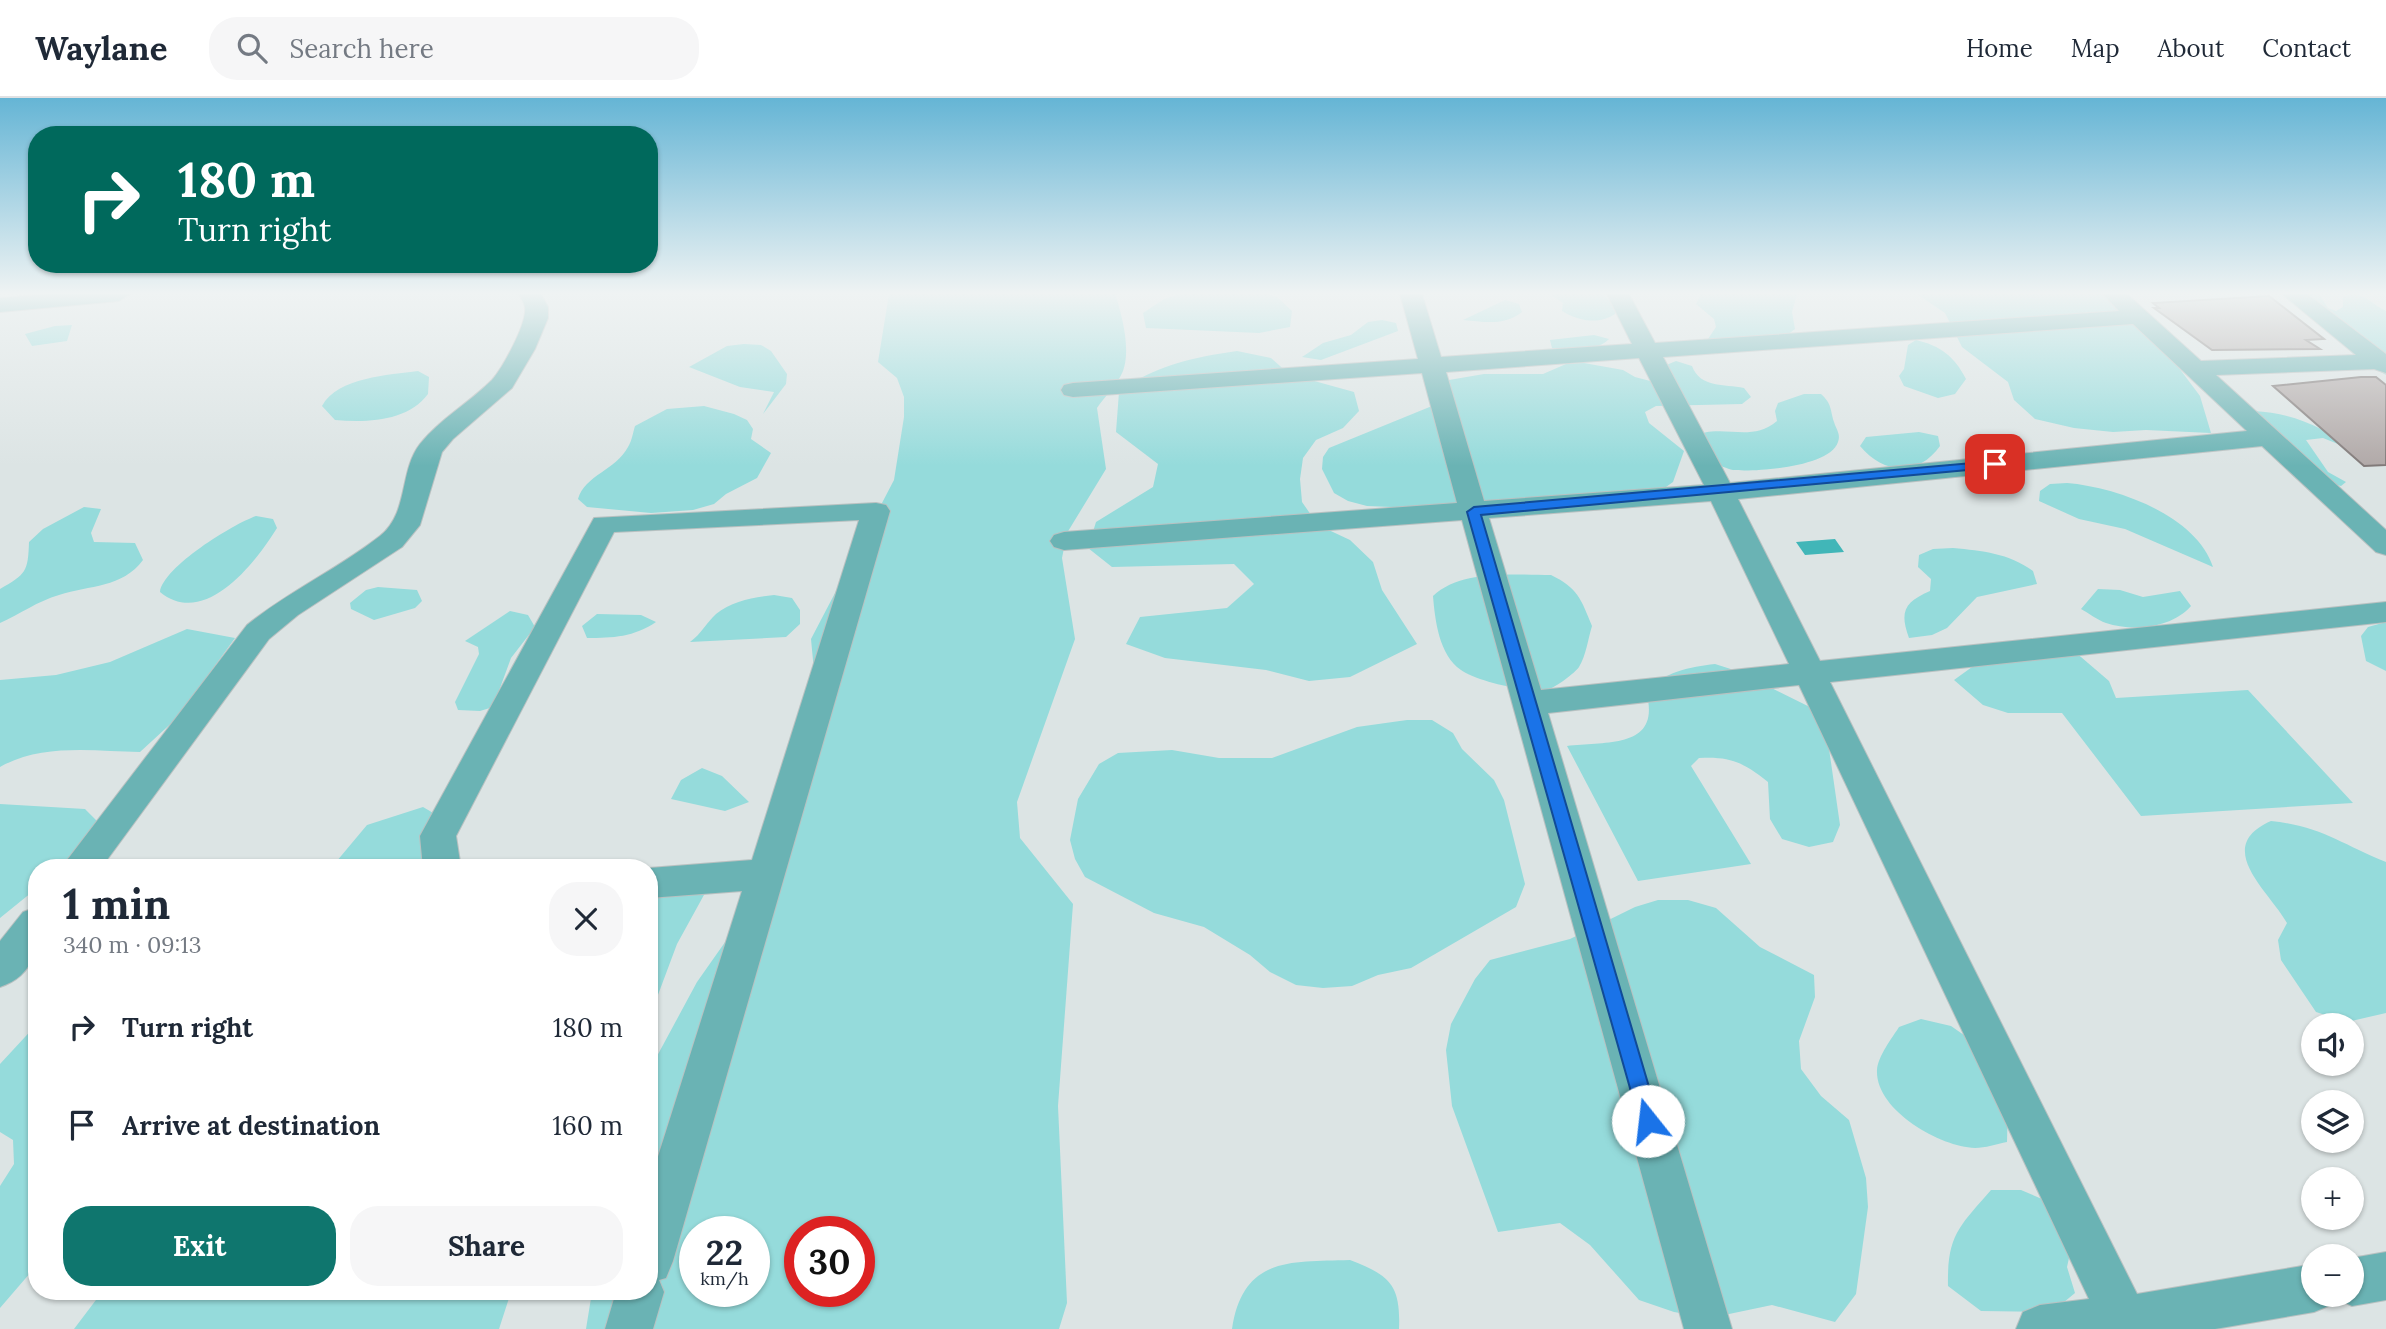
<!DOCTYPE html>
<meta charset="utf-8">
<style>
body{margin:0;font-family:Lora,serif;background:#f6f6f7;color:#1f2937;height:100vh;display:flex;flex-direction:column;font-size:26px;white-space:nowrap}
*{box-sizing:border-box;margin:0}
p{font-size:23px;color:#747a83}
.icon{flex:none;width:38px;height:38px;fill:none;stroke:currentColor;stroke-width:2;stroke-linecap:round;stroke-linejoin:round}
.map{position:relative;flex:1;overflow:hidden}
.details{position:absolute;left:28px;top:761px;width:630px;height:441px;display:flex;flex-direction:column;background:#fff;border-radius:28px;box-shadow:0 2px 5px #0004}
.details>*{flex:none}
.top-card{position:absolute;left:28px;top:28px;width:630px;height:147px;border-radius:28px;box-shadow:0 2px 5px #0004;background:#00695c;color:#fff;overflow:hidden}
.controls{position:absolute;left:2301px;top:915px;display:grid;gap:14px}
.controls a{display:grid;place-items:center;width:63px;height:63px;border-radius:50%;background:#fff;box-shadow:0 2px 5px #0004;font-size:35px}
.speed{position:absolute;left:679px;top:1118px;display:flex;gap:14px;font-size:35px;font-weight:700;text-align:center}
.speed>*{display:grid;place-content:center;width:91px;height:91px;border-radius:50%;background:#fff;box-shadow:0 2px 5px #0004;line-height:1}
.speed small{font-size:18px;font-weight:400}
.speed .limit{border:10px solid #d22;background:#fff;color:#111}
.pin{position:absolute;display:grid;place-items:center;width:60px;height:60px;color:#fff;margin:-30px;border-radius:14px;box-shadow:0 4px 10px #0006}
.me{position:absolute;width:77px;margin:-38px;rotate:344deg;stroke-linejoin:round;filter:drop-shadow(0 0 5px #0008)}
.turn{display:flex;align-items:center;gap:24px;height:147px;padding:0 35px;font-size:32px}
.turn .icon{width:91px;height:91px;stroke-width:2.5}
.turn b{display:block;font-size:49px;line-height:60px}
.round{display:grid;place-items:center;flex:none;width:74px;height:74px;border-radius:28px;background:#f6f6f7}
.overview{display:flex;align-items:center;justify-content:space-between;height:119px;padding:0 35px}
h1{font-size:42px;font-weight:700;line-height:52px}
.button{display:flex;gap:14px;margin-top:auto;padding:14px 35px}
.button a{flex:1;height:80px;border-radius:28px;background:#0f766e;color:#fff;font-size:28px;font-weight:700;line-height:80px;text-align:center}
.button a+a{background:#f6f6f7;color:#1f2937}
ul{padding:0;list-style:none}
li{display:flex;align-items:center;gap:21px;height:98px;padding:0 35px}
li div{flex:1}
li b{display:block;font-size:26px}
li em{font-style:normal}
header{display:flex;align-items:center;gap:42px;box-sizing:border-box;height:98px;padding:0 35px;background:#fff;border-bottom:2px solid #e0e1e3}
header strong{font-size:33px}
nav{display:flex;gap:38px;margin-inline-start:auto;font-size:24px}
.search{width:490px;height:63px;background:#f6f6f7;display:flex;align-items:center;gap:18px;box-sizing:border-box;padding:0 24px;border-radius:28px;color:#747a83;font-size:26px}
.map>svg:first-child{display:block}
</style>
<header>
<strong>Waylane</strong>
<div class="search"><svg class="icon" aria-label="search" viewBox="0 0 24 24"><circle cx="10" cy="10" r="6"/><path d="M15 15l6 6"/></svg>Search here</div>
<nav><a>Home</a><a>Map</a><a>About</a><a>Contact</a></nav>
</header>
<div class="map">
<svg width="2386" height="1231" viewBox="0 0 2386 1231">
<rect width="100%" height="100%" fill="#dce4e4"/>
<path fill="#95dbdb" fill-rule="evenodd" d="M889 196H1115C1122 216 1131 252 1123 273 1118 286 1104 299 1097 310L1106 371 1067 435 1062 460 1075 541 1017 704 1020 740 1073 806 1058 1008 1067 1205 1059 1231H586L592 1194H649V973L697 884 761 793 814 573 811 541 894 382 904 319V299L897 280 878 264ZM695 1134H754V1194H695ZM800 1134H859V1194H800Z
M1181 196H1267L1277 199 1292 213 1290 229 1259 235 1146 230 1143 215 1164 201Z
M1550 196H1602L1616 208 1615 216C1599 227 1578 223 1562 213L1563 205Z
M1701 196H1797L1792 214 1795 231 1787 237 1706 244 1716 229 1714 221 1696 206Z
M1917 196H2115L2146 214 2173 262 2200 298 2211 335 2146 332 2113 334 2074 330 2035 321 2014 302 2008 284 1962 249 1945 215Z
M2294 196H2319L2328 210 2336 213 2343 209V199C2362 191 2371 206 2386 213V277L2359 262Z
M1505 202 1519 206 1522 214C1504 228 1485 224 1463 222Z
M1382 222 1396 225 1398 233 1321 262 1302 259 1323 245 1351 237 1368 224Z
M72 227 67 243 32 248 25 236 55 228Z
M1594 237 1609 241C1595 255 1571 252 1552 250L1550 242Z
M1916 242C1941 248 1954 258 1966 281L1955 296 1938 300 1904 288 1899 278 1904 271 1908 247Z
M744 246 761 247 771 253 787 276 786 286 763 316 774 294 740 289 689 269 727 248Z
M1237 253 1271 260 1289 276 1354 294 1359 313 1343 330 1316 342 1303 360 1300 381 1302 404 1318 427 1350 442 1373 464 1382 492 1417 546 1350 579 1309 583 1266 572 1165 560 1126 546 1140 519 1227 510 1254 486 1234 466 1112 469 1088 450 1096 424 1153 389 1158 366 1116 334 1119 294C1153 268 1194 259 1237 253Z
M1676 263 1692 268C1700 290 1724 286 1744 290L1751 299 1742 306 1656 308 1645 314 1649 325 1684 353 1673 384 1652 399 1465 412 1367 408 1348 403 1334 395 1322 371 1323 359 1329 350 1432 308 1449 282 1484 276H1543L1566 266 1584 265 1623 272 1635 279 1654 284 1664 268Z
M418 273 429 279 428 296C408 323 368 325 335 322L322 308C338 279 389 277 418 273Z
M1804 296H1821C1832 306 1830 311 1834 324 1836 331 1841 336 1838 344 1830 369 1757 374 1733 372 1727 371 1720 367 1713 365L1703 335C1730 329 1753 343 1777 323L1775 313 1778 305Z
M704 308 734 316 747 322 753 331 751 341 771 355 757 380 726 396 714 406 693 412 651 415 587 409 578 401C585 377 616 372 628 349 632 343 633 334 635 328L667 311Z
M2254 313C2292 315 2324 329 2353 352L2323 340 2306 342 2328 374 2346 384 2341 388 2329 385Z
M1919 334 1938 338 1940 348C1918 379 1883 376 1860 348L1866 339Z
M2067 385C2116 389 2196 417 2213 469L2125 431 2079 421 2039 403 2040 393 2050 386Z
M84 409 101 411 91 435 94 444 135 445 143 462C122 490 90 487 59 497 38 503 20 516 0 525V491C26 476 28 474 29 444L43 431Z
M256 418 273 421 277 430C256 464 205 531 160 494 163 469 233 426 256 418Z
M1953 450C1983 453 2008 455 2033 473L2037 486 1977 499 1947 530 1932 537 1909 540C1899 513 1905 504 1930 493L1931 481 1918 469 1919 457 1933 451Z
M1551 477C1578 490 1581 501 1592 528 1588 541 1586 558 1579 569 1575 575 1556 589 1549 591 1530 596 1476 583 1461 572 1439 557 1435 522 1433 498 1461 471 1515 477 1551 477Z
M378 489 417 492 422 503 415 510 374 522 351 511 350 505 366 492Z
M2098 491 2120 492 2143 499 2180 493 2191 508C2172 530 2133 534 2106 525 2097 522 2089 515 2081 511Z
M774 497 792 500 800 512V526L786 539 690 544C701 536 707 524 716 516 732 503 754 499 774 497Z
M510 513 528 517 535 529 511 560 493 609 480 613 458 612 455 604 479 556 478 549 465 543Z
M597 516 641 517 656 524C634 539 613 540 587 540L582 528Z
M2386 524V573L2366 563 2361 538 2368 529Z
M187 531 235 540 177 620 140 654C94 653 42 645 0 669V582L56 577 110 564Z
M2074 553 2109 583 2116 600 2248 592 2353 705 2141 718 2062 615H2008L1983 607 1954 582 1990 556Z
M1715 566 1737 573 1824 616 1840 727 1833 744 1809 749 1782 741 1770 721 1768 684C1744 665 1731 658 1699 660L1691 668 1751 766 1638 783 1567 648C1609 643 1662 651 1646 593 1664 574 1690 569 1715 566Z
M1407 622H1432L1453 635 1462 651 1494 682 1504 702 1525 786 1516 809 1411 870 1378 877 1352 888 1323 890 1296 887 1270 874 1250 857 1204 829 1154 815 1085 779 1075 761 1070 742 1078 701 1099 666 1118 655 1172 652 1219 660H1272L1357 629Z
M702 670 722 678 749 704 725 713 671 701 681 682Z
M0 706 85 711 97 723 91 742 62 770H37V790L0 820Z
M423 709 440 719 426 770H331L367 727Z
M2271 723C2321 728 2341 746 2386 764V915L2347 924 2316 914 2281 862 2278 842 2287 825C2269 793 2212 749 2271 723Z
M710 786 677 846 649 921V788Z
M1658 802H1688L1716 810 1760 849 1814 877 1815 899 1799 943 1801 971 1821 998 1849 1022 1866 1080 1868 1109 1856 1196 1835 1224 1772 1207 1710 1220 1674 1214 1639 1202 1590 1147 1560 1125 1498 1134 1452 1008 1446 952 1451 926 1475 881 1490 862 1570 841 1635 809Z
M1921 921 1951 928 1981 949 2008 1000 2007 1044C1997 1046 1985 1050 1975 1050 1940 1049 1875 1012 1877 972 1878 958 1892 940 1899 929Z
M37 926V1167L0 1210V1088L14 1066 13 1042 0 1034V966Z
M1991 1092H2021L2056 1107 2073 1142 2067 1169 2075 1195 2052 1214 1981 1213 1948 1188C1947 1137 1959 1129 1991 1092Z
M1350 1162C1389 1177 1401 1186 1399 1231H1232C1243 1158 1291 1164 1350 1162Z
M102 1194H511L499 1231H74Z"/>
<path fill="#41b6b8" d="M1835 441 1844 454 1805 457 1796 444Z"/>
<path fill="#b1a9a8" stroke="#817a79" stroke-width="2" d="M2269 198 2324 241 2306 242 2320 251 2212 252 2154 210H2159L2153 205Z
M2361 279H2376L2386 287V367L2364 368 2273 288Z"/>
<g fill="none" stroke-linecap="round" stroke-linejoin="round">
<defs>
<path id="minor" d="M48 196H130L119 203 0 214V200Z
M519 196H541L548 209V220L535 251 512 290 453 341 442 354 420 427 402 449 298 517 269 541 101 770H61L247 527C289 493 338 471 380 438 409 415 399 373 420 346 440 321 469 305 492 282 502 271 527 226 525 210 525 206 521 200 519 196Z
M1400 196H1422L1441 259 1632 246 1607 196H1629L1655 245 2119 213 2103 196H2127L2201 263 2356 257 2282 196H2307L2386 256V275L2374 271 2216 277 2386 432V457L2376 454 2262 348 1738 401 1820 563 2386 504V524L1830 584 2137 1196 2314 1166V1197H2352V1160L2386 1154V1202L2352 1208 2334 1199 2331 1207 2314 1214 2215 1231H2016L2023 1214 2040 1207 2089 1201 1799 587 1548 615 1732 1231H1684L1462 422 1064 452 1054 449 1050 443 1054 437 1064 434 1457 405 1422 275 1073 299 1064 297 1061 292 1064 287 1073 285 1418 261ZM2133 226 2247 333 1730 385 1663 259ZM1639 260 1704 387 1484 403 1446 274ZM1711 403 1789 566 1541 592 1489 420Z
M876 405 886 407 890 413 673 1163 666 1180 659 1182 664 1194 653 1231H605L616 1194H649V1087L742 793 649 800V770L752 762 859 422 614 434 456 738 461 770H423L420 738 594 420Z
M37 809C37 844 40 875 0 889V843L23 814Z"/>
</defs>
<use href="#minor" stroke="#b9c1c1" stroke-width="2"/>
<use href="#minor" fill="#6ab3b4" fill-rule="evenodd"/>
</g>
<linearGradient id="sky" x2="0" y2="1"><stop stop-color="#65b5d5"/><stop offset="0.53" stop-color="#eff3f3"/><stop offset="1" stop-color="#eff3f3" stop-opacity="0"/></linearGradient>
<rect width="2386" height="368" fill="url(#sky)"/>
<path fill="#1a73e8" stroke="#114b97" stroke-width="2" d="M1995 363 2002 366 2000 369 1481 417 1659 1023 1656 1029 1648 1032 1641 1029 1467 414 1474 409Z"/>
</svg>
<div class="controls">
<a><svg class="icon" aria-label="sound" viewBox="0 0 24 24"><path d="M4 9h4l5-4v14l-5-4H4zM17 9q2 3 0 6"/></svg></a>
<a><svg class="icon" aria-label="layers" viewBox="0 0 24 24"><path d="M12 4l9 5-9 5-9-5zM3 14l9 5 9-5"/></svg></a>
<a>+</a>
<a>−</a>
</div>
<div class="speed"><div>22<small>km/h</small></div><div class="limit">30</div></div>
<div class="pin" style="left:1995px;top:366px;background:#d93025"><svg class="icon" aria-label="arrive" viewBox="0 0 24 24"><path d="M6 21V4h12l-3 4 3 4H6"/></svg></div>
<svg class="me" style="left:1648px;top:1023px" viewBox="-20 -20 40 40"><circle r="19" fill="#fff"/><path d="M0-13L10 11 0 6-10 11z" fill="#1a73e8"/></svg>
<div class="top-card">
<div class="turn"><svg class="icon" aria-label="right" viewBox="0 0 24 24"><path d="M7 20v-9h11M14 6l5 5-5 5"/></svg><div><b>180 m</b>Turn right</div></div>
</div>
<section class="details">
<div class="overview"><div><h1>1 min</h1><p>340 m · 09:13</p></div><a class="round"><svg class="icon" aria-label="close" viewBox="0 0 24 24"><path d="M6 6l12 12M18 6L6 18"/></svg></a></div>
<ul>
<li><svg class="icon" aria-label="right" viewBox="0 0 24 24"><path d="M7 20v-9h11M14 6l5 5-5 5"/></svg><div><b>Turn right</b></div><em>180 m</em></li>
<li><svg class="icon" aria-label="arrive" viewBox="0 0 24 24"><path d="M6 21V4h12l-3 4 3 4H6"/></svg><div><b>Arrive at destination</b></div><em>160 m</em></li>
</ul>
<div class="button"><a>Exit</a><a>Share</a></div>
</section>
</div>
